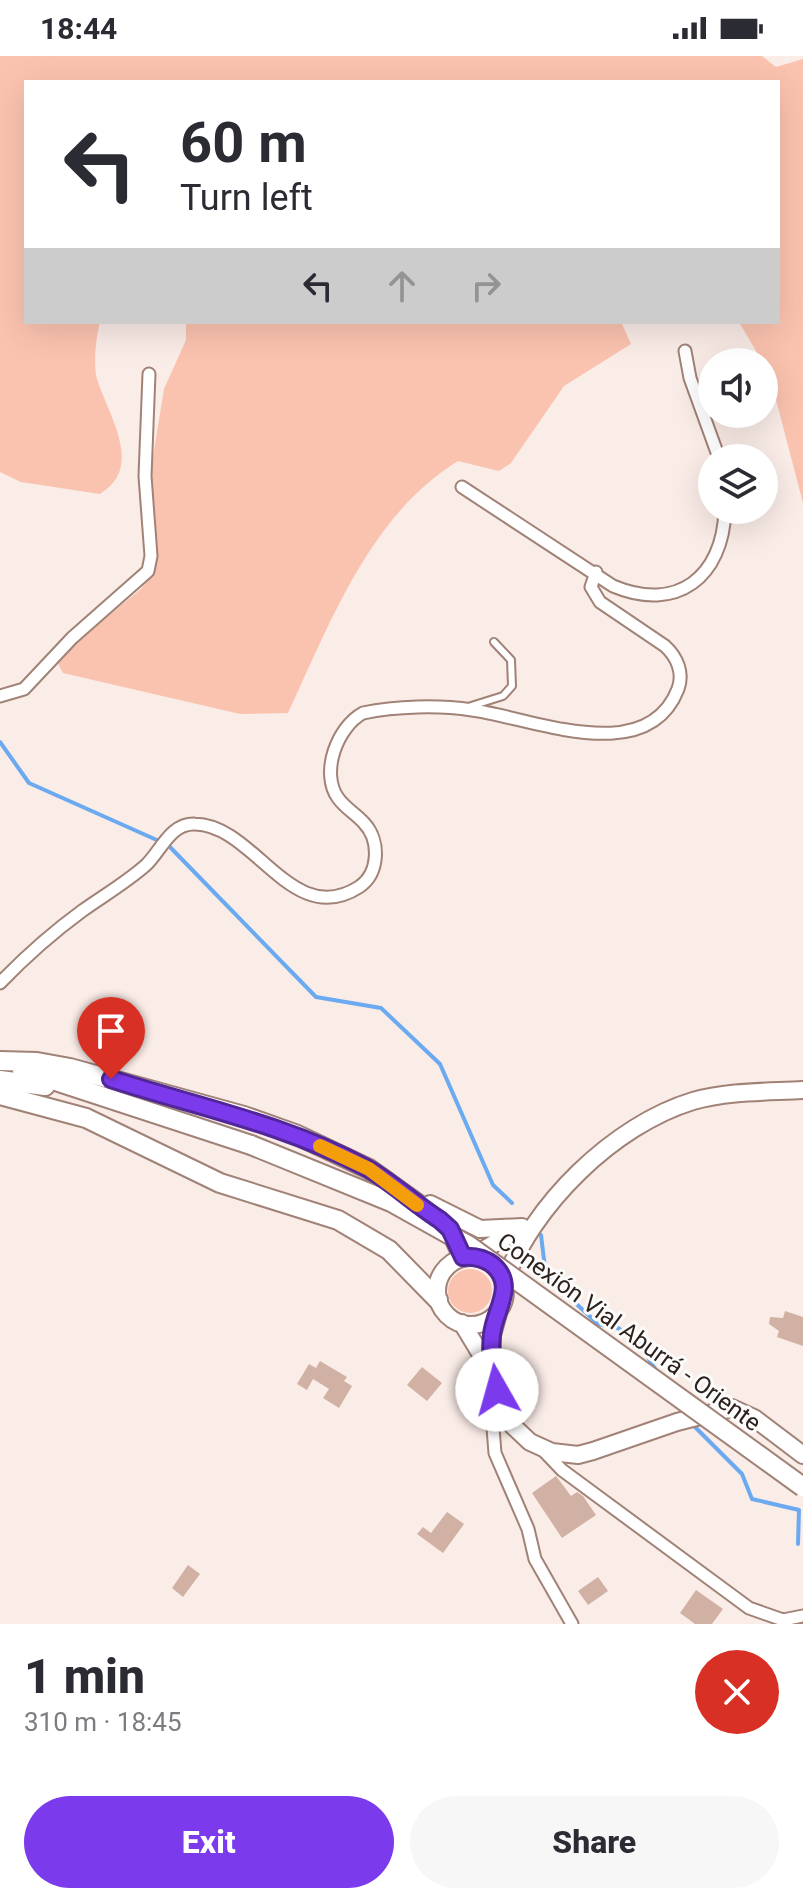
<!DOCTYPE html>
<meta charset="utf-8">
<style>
body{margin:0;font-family:Roboto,sans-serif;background:#f7f7f7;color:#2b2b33;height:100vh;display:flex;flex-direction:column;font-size:30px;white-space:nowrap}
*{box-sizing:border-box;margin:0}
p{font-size:26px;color:#7c7c81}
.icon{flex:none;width:44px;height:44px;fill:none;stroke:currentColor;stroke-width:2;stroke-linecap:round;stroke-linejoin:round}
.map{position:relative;height:1568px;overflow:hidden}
.side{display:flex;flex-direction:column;background:#fff;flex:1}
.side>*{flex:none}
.guide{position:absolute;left:24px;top:24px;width:756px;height:244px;border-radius:0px;box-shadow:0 8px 32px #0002;background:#fff;color:#2b2b33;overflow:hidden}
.buttons{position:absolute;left:698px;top:292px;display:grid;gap:16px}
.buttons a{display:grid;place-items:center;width:80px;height:80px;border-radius:50%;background:#fff;box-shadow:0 8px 32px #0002;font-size:40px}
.pin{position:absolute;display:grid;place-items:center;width:68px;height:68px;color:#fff;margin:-82px -34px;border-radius:50% 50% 50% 0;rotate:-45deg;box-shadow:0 0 8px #0007}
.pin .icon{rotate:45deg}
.me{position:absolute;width:88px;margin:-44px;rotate:353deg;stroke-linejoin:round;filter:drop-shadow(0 0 6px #0008)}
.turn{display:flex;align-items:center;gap:28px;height:168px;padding:0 24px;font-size:36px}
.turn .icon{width:104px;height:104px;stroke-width:2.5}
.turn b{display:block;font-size:56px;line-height:68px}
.lanes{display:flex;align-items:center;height:76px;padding:0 24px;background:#0003;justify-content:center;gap:40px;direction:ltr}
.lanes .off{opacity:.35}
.round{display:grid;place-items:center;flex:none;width:84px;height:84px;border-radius:42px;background:#f7f7f7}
.head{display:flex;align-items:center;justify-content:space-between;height:136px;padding:0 24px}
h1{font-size:48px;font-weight:800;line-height:60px}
.button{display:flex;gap:16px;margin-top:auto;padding:16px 24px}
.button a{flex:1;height:92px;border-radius:48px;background:#7c3aed;color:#fff;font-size:32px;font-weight:800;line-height:92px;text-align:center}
.button a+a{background:#f7f7f7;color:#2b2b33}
.status{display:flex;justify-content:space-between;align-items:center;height:56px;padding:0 40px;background:#fff;direction:ltr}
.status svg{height:22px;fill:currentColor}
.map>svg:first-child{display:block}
</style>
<div class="status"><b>18:44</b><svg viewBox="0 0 49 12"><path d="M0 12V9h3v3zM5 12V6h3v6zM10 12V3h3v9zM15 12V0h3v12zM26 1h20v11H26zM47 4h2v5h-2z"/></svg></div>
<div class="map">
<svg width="803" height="1568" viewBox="0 0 803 1568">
<rect width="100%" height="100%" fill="#faece7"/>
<path fill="#fac3af" d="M0 0H762L776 11 803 3V447L769 317 739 266H778V26H26V266H100C96 281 93 309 97 323 108 359 145 411 100 438L21 426 0 416Z
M186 266H621L631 288 564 330 511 407 499 415 458 405C370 459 330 567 288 657L240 658 63 617 57 606 65 595 141 533 154 514 150 419 164 333 186 284Z
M448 1235a22 22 0 1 1 44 0a22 22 0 1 1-44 0Z"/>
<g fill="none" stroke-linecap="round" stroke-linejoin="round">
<path stroke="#6baaf0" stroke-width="4" d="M0 686 29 727 168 789 316 941 381 952 440 1008 493 1129 512 1147
M541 1179 545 1212 556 1229 598 1268 618 1272 639 1287 657 1316
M690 1366 742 1418 752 1443 799 1454 798 1488"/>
</g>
<path fill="#d2b1a5" d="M785 1255 803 1261V1290L777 1281 779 1275 769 1268 770 1261 783 1262Z
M320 1305 347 1321 344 1325 352 1330 339 1352 323 1342 329 1333 313 1323 307 1334 297 1328 309 1308 316 1312Z
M422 1311 442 1327 427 1345 407 1329Z
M556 1420 571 1440 577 1436 583 1440 596 1459 562 1482 532 1437Z
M447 1456 464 1468 443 1497 417 1478 423 1471 431 1477Z
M188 1509 200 1518 183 1541 172 1532Z
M598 1521 608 1535 588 1549 578 1535Z
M696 1534 723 1553 712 1568H695L680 1557Z"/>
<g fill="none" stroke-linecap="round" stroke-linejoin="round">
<defs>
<path id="lane" d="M468 651 503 640 512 630 511 604 494 586"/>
<path id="street" d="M685 295 690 322 719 402
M462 431 613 530C677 557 723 521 725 454
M0 640 24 633 72 582 148 515 151 500 145 420 149 318
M0 927C26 900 52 877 82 855 103 840 127 826 146 809 161 795 170 767 195 768 255 769 292 874 359 831 380 817 380 784 364 767 356 758 345 752 338 742 320 717 337 671 363 657 396 650 439 649 472 654 532 662 647 713 678 633 684 617 677 601 665 590L600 546 591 531 596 516
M504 1351 493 1372 495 1397 528 1473 535 1503 572 1568
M541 1392 562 1414 749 1552 783 1564 803 1560"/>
<path id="secondary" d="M430 1148 480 1173 522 1171
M471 1201 521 1172
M437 1235a34 34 0 1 1 68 0a34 34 0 1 1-68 0Z
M504 1227C532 1149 614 1069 693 1045 727 1035 767 1036 803 1034
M462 1267 491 1315 513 1370 530 1386 552 1396 578 1399 593 1395 677 1366 732 1352 754 1362 803 1399
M491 1315 492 1279 499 1254"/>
<path id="primary" d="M0 1005 37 1006 70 1012 244 1060 295 1078 369 1113 440 1164 450 1173 463 1201
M22 1014 251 1089
M0 1024 45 1030
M0 1039 86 1062 220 1127 338 1164 389 1194 438 1244"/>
</defs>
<use href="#lane" stroke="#a18277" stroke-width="10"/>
<use href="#street" stroke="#a18277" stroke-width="15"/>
<use href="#secondary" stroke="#a18277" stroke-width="20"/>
<use href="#primary" stroke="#a18277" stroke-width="22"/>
<use href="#lane" stroke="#fff" stroke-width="6"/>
<use href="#street" stroke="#fff" stroke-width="11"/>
<use href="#secondary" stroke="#fff" stroke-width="16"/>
<use href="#primary" stroke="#fff" stroke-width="18"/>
<defs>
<path id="primary-bridge" d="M251 1089 391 1146 468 1189 803 1431"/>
</defs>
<use href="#primary-bridge" stroke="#a18277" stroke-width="22" stroke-linecap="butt"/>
<use href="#primary-bridge" stroke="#fff" stroke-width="18"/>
</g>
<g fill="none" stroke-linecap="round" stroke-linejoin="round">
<defs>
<path id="route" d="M111 1023C198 1051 284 1068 365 1111 388 1123 416 1149 440 1164L450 1173 463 1201C474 1200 484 1202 493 1209 517 1230 494 1254 492 1279 490 1297 492 1316 497 1334"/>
</defs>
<use href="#route" stroke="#51269a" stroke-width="20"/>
<use href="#route" stroke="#7c3aed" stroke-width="14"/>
<path stroke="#f59e0b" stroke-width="14" d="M320 1090 369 1113 417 1149"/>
</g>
<g text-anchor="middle" stroke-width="6" stroke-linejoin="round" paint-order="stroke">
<g font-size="24" fill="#2d211c" stroke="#fcfcfc">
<text transform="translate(629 1276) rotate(36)" y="8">Conexión Vial Aburrá - Oriente</text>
</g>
</g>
</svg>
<div class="buttons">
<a><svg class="icon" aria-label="sound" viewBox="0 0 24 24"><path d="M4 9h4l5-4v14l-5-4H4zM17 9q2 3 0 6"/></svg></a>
<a><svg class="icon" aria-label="layers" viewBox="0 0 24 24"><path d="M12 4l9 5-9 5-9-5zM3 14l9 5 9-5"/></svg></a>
</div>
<div class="pin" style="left:111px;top:1023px;background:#d93025"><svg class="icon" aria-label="arrive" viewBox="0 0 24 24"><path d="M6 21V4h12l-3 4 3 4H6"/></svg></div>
<svg class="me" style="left:497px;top:1334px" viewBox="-20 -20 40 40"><circle r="19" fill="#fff"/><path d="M0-13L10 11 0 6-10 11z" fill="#7c3aed"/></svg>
<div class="guide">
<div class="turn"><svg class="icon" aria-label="left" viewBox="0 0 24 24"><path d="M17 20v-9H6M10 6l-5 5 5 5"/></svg><div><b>60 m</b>Turn left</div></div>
<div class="lanes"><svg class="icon" aria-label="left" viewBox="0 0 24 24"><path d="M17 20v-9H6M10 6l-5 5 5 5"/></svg><svg class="icon off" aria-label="ahead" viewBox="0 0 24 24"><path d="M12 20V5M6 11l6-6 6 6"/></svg><svg class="icon off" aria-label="right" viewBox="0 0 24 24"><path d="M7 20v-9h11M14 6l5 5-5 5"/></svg></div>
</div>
</div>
<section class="side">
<div class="head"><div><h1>1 min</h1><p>310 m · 18:45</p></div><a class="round" style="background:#d93025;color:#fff"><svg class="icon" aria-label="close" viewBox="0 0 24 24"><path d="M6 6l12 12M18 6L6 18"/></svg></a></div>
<div class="button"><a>Exit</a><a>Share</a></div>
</section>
